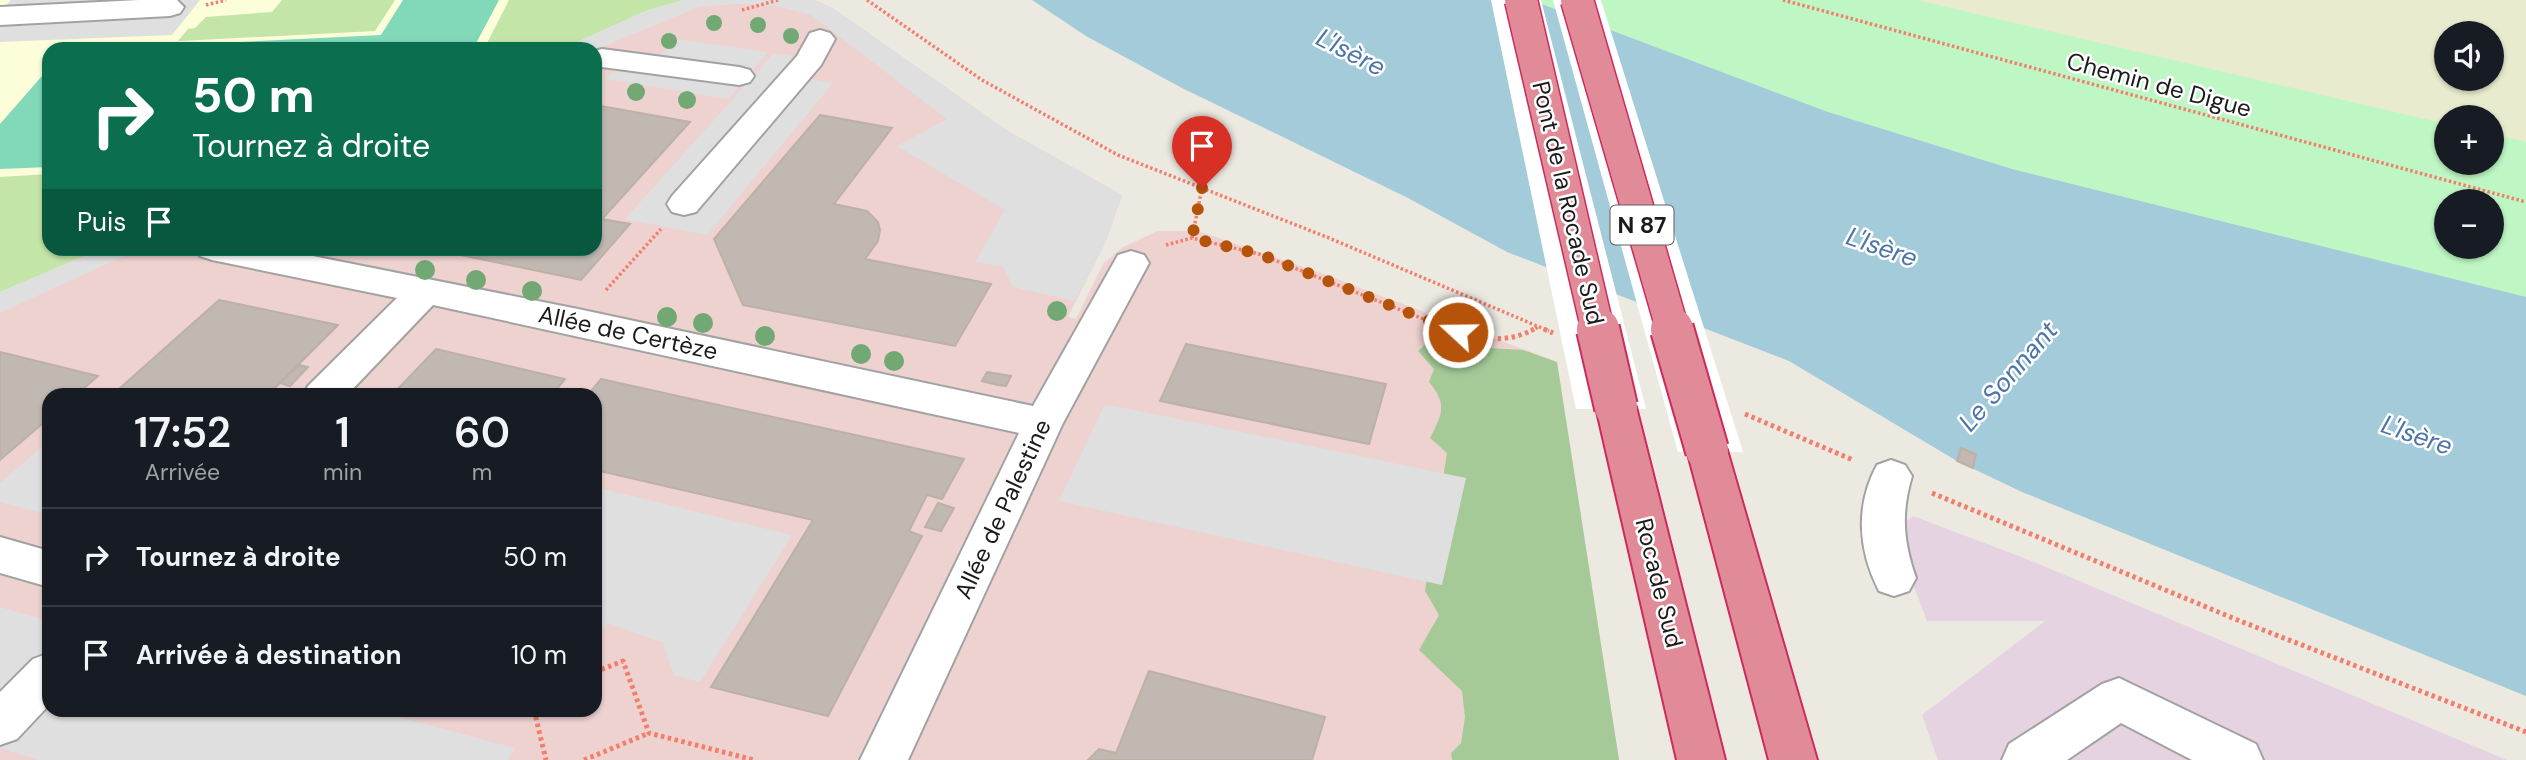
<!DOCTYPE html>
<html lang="fr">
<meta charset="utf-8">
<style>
body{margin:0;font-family:"DM Sans",sans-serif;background:#20242c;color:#f1f3f6;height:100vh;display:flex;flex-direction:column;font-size:26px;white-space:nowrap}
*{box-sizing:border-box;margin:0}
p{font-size:23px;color:#9ea1a6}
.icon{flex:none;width:38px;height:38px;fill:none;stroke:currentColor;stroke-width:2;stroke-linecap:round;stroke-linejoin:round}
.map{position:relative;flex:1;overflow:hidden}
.panel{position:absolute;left:42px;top:388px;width:560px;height:329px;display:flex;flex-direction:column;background:#171b24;border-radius:21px;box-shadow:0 2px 5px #0004}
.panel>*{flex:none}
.hud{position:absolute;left:42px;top:42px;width:560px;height:214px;border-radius:21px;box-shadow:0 2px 5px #0004;background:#0b6e4f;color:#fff;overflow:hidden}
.buttons{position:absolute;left:2434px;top:21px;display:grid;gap:14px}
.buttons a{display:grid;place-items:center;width:70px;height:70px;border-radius:50%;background:#171b24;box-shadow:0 2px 5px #0004;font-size:35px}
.pin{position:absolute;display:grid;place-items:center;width:60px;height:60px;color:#fff;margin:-72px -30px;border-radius:50% 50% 50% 0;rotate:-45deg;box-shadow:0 0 7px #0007}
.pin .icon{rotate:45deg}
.me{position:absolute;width:77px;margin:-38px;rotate:291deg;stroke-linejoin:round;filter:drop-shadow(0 0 5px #0008)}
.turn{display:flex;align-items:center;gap:24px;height:147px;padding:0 35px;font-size:32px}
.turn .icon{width:91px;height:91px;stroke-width:2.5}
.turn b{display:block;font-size:49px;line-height:60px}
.then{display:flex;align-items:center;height:66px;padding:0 35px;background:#0003;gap:14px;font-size:26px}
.eta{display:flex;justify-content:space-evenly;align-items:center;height:119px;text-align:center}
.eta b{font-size:42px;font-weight:600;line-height:49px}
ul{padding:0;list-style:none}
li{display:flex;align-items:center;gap:21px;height:98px;padding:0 35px;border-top:2px solid #363941}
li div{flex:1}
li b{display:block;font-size:26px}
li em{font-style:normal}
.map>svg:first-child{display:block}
</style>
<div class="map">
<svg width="2526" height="760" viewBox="0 0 2526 760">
<rect width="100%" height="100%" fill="#ece9e1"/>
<path fill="#edd2d0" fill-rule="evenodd" d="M683 0H815L834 9 1008 131 1122 195 1106 241 1068 317 1076 319 1103 264 1123 247 1158 231H1198L1315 271 1557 362 1619 760H0V292L102 249 595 248V49H562ZM49 396H595V710H49Z"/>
<path fill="#e5d3e1" d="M1913 516 2024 558 2507 760H1938L1922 715 2045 621H1927L1893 531Z"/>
<path fill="#fcfdd9" d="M0 0H683L646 11 562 49H49V248L102 249 0 292Z"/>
<path fill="#e8ebcd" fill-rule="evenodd" d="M1917 0H2526V142L2492 134V117H2446V124ZM2446 33H2492V79H2446Z"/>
<path fill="#c4e5a8" d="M282 0H395L375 31 178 41 188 29 195 28 206 17 272 12Z
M509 0H683L646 11 562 49H484Z
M49 174V248L102 249 0 292V177Z"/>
<path fill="#a5ca97" d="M1441 330 1489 348 1523 350 1557 362 1619 760H1452L1451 753 1461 743 1465 717 1462 691 1419 650 1439 615 1425 591 1447 453 1430 438C1442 414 1448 405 1429 382L1434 369 1418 351Z"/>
<path fill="#bef6c4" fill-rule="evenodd" d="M1531 0H1917L2446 124V163H2492V134L2526 142V297L2012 169 1828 112ZM2446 201H2492V247H2446Z"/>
<path fill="#81d9ba" d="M403 0H499L473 49H102L381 35Z
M49 68V167L0 169V124Z"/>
<path fill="#dfdfdf" d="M11 0H200L172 35 0 42V12Z
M683 0H815L834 9 1008 131 1122 195 1106 241 1075 301 1013 287 1003 266 975 262 1005 210 897 146 947 119 811 15 772 5 736 4 699 7 595 50 562 49 646 11Z
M676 39 768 52 728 99 606 79 625 60 652 64Z
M774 53 810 59 795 76 833 83 707 235 625 219Z
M102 248 139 249 0 313V292Z
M1105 404 1466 478 1442 585 1059 501Z
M49 441V515L0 502V483Z
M595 487 792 535 700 682 674 675 663 643 608 623 595 638Z
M0 607 49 621V710L377 711 515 748 508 760H39L0 748Z"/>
<path fill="#a3cbd9" d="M1032 0H1531L1828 112 2012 169 2526 297V696L2022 492 1957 461 1789 361 1507 252 1408 198 1180 87 1086 36Z"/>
<path fill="#fff" d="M1491 0H1541L1646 409H1576Z
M1553 0H1601L1743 452H1678Z"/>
<path fill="#c1b8b1" stroke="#bdb0a4" stroke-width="2" d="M595 105 690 122 602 219 630 224 581 280 427 248H595Z
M820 115 892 128 834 204 867 211 878 222 880 230 878 241 865 259 991 284 955 346 743 305 714 239Z
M219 300 338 325 267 396H111Z
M1186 344 1386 384 1369 444 1160 401Z
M436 349 565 379 551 396H391Z
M0 352 98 376 75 396H49V418L0 460Z
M299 365 308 367 290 386 280 383Z
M987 372 1011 376 1006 386 998 385 982 381Z
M601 379 964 459 942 499 927 495 909 531 922 536 828 716 711 687 813 520 595 470V396H587Z
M1961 448 1976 454 1973 468 1957 461Z
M938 503 954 508 941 531 925 527Z
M1149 671 1325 717 1312 760H1088L1099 749 1116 753Z"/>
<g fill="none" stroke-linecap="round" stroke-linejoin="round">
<defs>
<path id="minor" d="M139 0H177L184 7 180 13 170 16 0 25V7Z
M820 30 830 33 835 39 821 65 696 212 684 215 672 212 667 204 672 196 797 56 810 33Z
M602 49 739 67 750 70 754 76 750 82 739 85 602 67 595 65V51Z
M195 248H273L578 309 1033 406 1118 255 1131 251 1144 255 1149 263 1063 423 908 760H860L1019 433 433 305 346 396H303L308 386 397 298 212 260 200 256Z
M1891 460 1905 465 1912 476C1901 513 1903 541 1916 578L1909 591 1894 596 1879 591C1858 550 1855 506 1877 465Z
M0 537 49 551V587L0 573Z
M49 653V705L17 739 0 745V692L33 659Z
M2119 678 2256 744 2263 760H2192L2121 723 2067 760H2002L2009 744 2102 684Z"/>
<path id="highway" d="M1616 392 1630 397 1636 407 1725 760H1677L1596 407 1602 397Z
M1707 435 1721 439 1727 450 1817 760H1769L1687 450 1693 439Z"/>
</defs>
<use href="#minor" stroke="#a2a2a2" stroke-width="4"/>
<use href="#highway" stroke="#ce2b5d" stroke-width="4"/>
<path stroke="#f37e6b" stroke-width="3.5" stroke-dasharray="2.5 2.5" stroke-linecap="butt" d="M867 0 982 80 1118 155 1329 238 1549 331
M1783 0 2526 202
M206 5 226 0
M742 10 778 0
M1192 238 1202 188
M1166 245 1192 238 1259 254 1454 331
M606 290 661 229
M1531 331 1538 327"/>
<path stroke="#f37e6b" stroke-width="5" stroke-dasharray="3.5 3.5" stroke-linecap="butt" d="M1450 329C1477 340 1507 344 1534 329
M1544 329 1553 333
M1745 414 1853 460
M1932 493 2240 621 2526 732
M595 672 623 661 649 733 754 760
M534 710 546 760
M584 760 649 733"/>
<use href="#minor" fill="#fff" fill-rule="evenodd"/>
<use href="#highway" fill="#e28b98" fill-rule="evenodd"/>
<defs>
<path id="highway-bridge-far1" d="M1521 0 1598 331
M1577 0 1673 331"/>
<path id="highway-bridge" d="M1598 329 1616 407
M1672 329 1707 450"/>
</defs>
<use href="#highway-bridge-far1" stroke="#ce2b5d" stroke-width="35" stroke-linecap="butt"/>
<use href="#highway-bridge" stroke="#ce2b5d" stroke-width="46" stroke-linecap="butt"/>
<use href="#highway-bridge-far1" stroke="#e28b98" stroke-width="32"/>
<use href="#highway-bridge" stroke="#e28b98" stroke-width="42"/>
</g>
<g fill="#72a874">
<circle cx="714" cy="23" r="8"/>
<circle cx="758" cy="25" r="8"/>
<circle cx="791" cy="36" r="8"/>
<circle cx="669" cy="41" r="8"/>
<circle cx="636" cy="92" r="9"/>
<circle cx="687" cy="100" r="9"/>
<circle cx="425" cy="270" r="10"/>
<circle cx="476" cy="280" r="10"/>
<circle cx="532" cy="291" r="10"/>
<circle cx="1057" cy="311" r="10"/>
<circle cx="667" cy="317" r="10"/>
<circle cx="703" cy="323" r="10"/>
<circle cx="765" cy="336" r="10"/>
<circle cx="861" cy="354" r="10"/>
<circle cx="894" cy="361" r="10"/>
</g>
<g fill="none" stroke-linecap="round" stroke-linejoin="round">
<path stroke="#b45309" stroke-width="12" stroke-dasharray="0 21.6" d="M1202 188 1192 238 1259 254 1458 332"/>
</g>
<g text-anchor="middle" stroke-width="5" stroke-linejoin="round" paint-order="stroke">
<rect fill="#fff" stroke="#5f5f5f" stroke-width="2" x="1610.5" y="205.5" width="63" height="39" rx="5"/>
<g font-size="23" font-weight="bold" fill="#1b1b1b">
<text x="1642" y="233">N 87</text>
</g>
<g font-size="24" fill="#1b1b1b" stroke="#fff">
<text transform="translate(2159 85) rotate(15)" y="8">Chemin de Digue</text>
<text transform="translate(1568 203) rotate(77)" y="8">Pont de la Rocade Sud</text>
<text transform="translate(628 333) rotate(12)" y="8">Allée de Certèze</text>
<text transform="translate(1003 509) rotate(-65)" y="8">Allée de Palestine</text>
<text transform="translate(1659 583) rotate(76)" y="8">Rocade Sud</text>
</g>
<g font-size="26" font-style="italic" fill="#4d76a6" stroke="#fff">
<text transform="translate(1351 52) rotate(27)" y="9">L'Isère</text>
<text transform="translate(1882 247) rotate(19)" y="9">L'Isère</text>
<text transform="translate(2008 376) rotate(-49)" y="9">Le Sonnant</text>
<text transform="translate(2417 435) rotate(19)" y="9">L'Isère</text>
</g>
</g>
</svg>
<div class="buttons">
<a><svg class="icon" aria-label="sound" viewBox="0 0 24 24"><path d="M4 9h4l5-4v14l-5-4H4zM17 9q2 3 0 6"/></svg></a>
<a>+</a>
<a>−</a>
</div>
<div class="pin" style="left:1202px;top:188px;background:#d93025"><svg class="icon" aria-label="arrive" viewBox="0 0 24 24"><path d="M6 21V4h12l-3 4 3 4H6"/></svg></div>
<svg class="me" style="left:1458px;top:332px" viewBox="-20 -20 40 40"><circle r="17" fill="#b45309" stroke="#fff" stroke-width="3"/><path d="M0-11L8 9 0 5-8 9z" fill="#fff"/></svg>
<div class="hud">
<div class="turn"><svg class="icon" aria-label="right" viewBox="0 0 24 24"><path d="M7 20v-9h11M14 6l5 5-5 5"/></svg><div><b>50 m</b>Tournez à droite</div></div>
<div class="then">Puis<svg class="icon" aria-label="arrive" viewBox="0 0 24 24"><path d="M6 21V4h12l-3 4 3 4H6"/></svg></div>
</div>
<section class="panel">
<div class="eta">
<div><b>17:52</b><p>Arrivée</p></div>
<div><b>1</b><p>min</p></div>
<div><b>60</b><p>m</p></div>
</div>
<ul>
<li><svg class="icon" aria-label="right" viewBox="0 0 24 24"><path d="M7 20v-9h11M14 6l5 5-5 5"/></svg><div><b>Tournez à droite</b></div><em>50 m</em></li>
<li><svg class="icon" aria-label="arrive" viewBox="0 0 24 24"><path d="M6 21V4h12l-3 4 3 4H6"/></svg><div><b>Arrivée à destination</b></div><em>10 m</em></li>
</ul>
</section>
</div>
